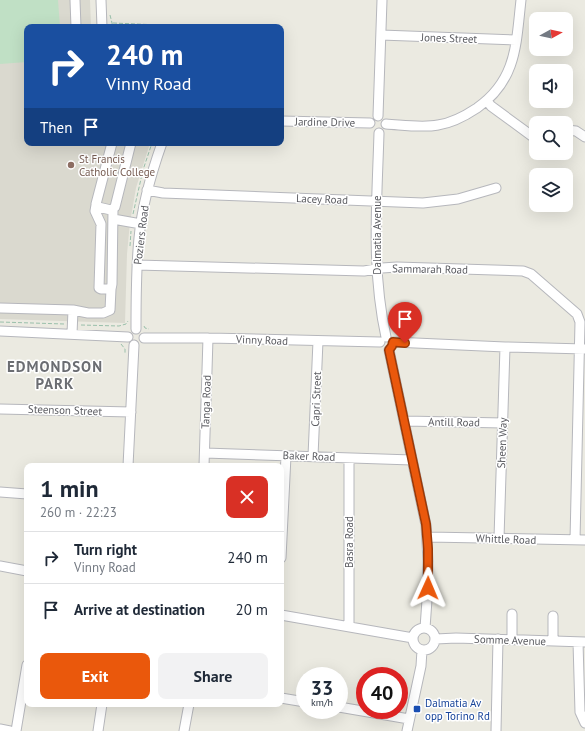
<!DOCTYPE html>
<meta charset="utf-8">
<style>
body{margin:0;font-family:"PT Sans",sans-serif;background:#f2f2f3;color:#1f2937;height:100vh;display:flex;flex-direction:column;font-size:15px;white-space:nowrap}
*{box-sizing:border-box;margin:0}
p{font-size:13px;color:#747a83}
.icon{flex:none;width:22px;height:22px;fill:none;stroke:currentColor;stroke-width:2;stroke-linecap:round;stroke-linejoin:round}
.map{position:relative;flex:1;overflow:hidden}
.details{position:absolute;left:24px;top:463px;width:260px;height:244px;display:flex;flex-direction:column;background:#fff;border-radius:8px;box-shadow:0 4px 16px #0002}
.details>*{flex:none}
.banner{position:absolute;left:24px;top:24px;width:260px;height:122px;border-radius:8px;box-shadow:0 4px 16px #0002;background:#1a4fa0;color:#fff;overflow:hidden}
.needle{width:26px;rotate:82deg}
.tools{position:absolute;left:529px;top:12px;display:grid;gap:8px}
.tools a{display:grid;place-items:center;width:44px;height:44px;border-radius:8px;background:#fff;box-shadow:0 4px 16px #0002;font-size:20px}
.speed{position:absolute;left:296px;top:667px;display:flex;gap:8px;font-size:20px;font-weight:700;text-align:center}
.speed>*{display:grid;place-content:center;width:52px;height:52px;border-radius:50%;background:#fff;box-shadow:0 4px 16px #0002;line-height:1}
.speed small{font-size:10px;font-weight:400}
.speed .limit{border:6px solid #d22;background:#fff;color:#111}
.pin{position:absolute;display:grid;place-items:center;width:34px;height:34px;color:#fff;margin:-41px -17px;border-radius:50% 50% 50% 0;rotate:-45deg;box-shadow:0 0 4px #0007}
.pin .icon{rotate:45deg}
.me{position:absolute;width:44px;margin:-22px;rotate:1deg;stroke-linejoin:round;filter:drop-shadow(0 0 3px #0008)}
.turn{display:flex;align-items:center;gap:14px;height:84px;padding:0 16px;font-size:18px}
.turn .icon{width:52px;height:52px;stroke-width:2.5}
.turn b{display:block;font-size:28px;line-height:34px}
.then{display:flex;align-items:center;height:38px;padding:0 16px;background:#0003;gap:8px;font-size:15px}
.round{display:grid;place-items:center;flex:none;width:42px;height:42px;border-radius:8px;background:#f2f2f3}
.headline{display:flex;align-items:center;justify-content:space-between;height:68px;padding:0 16px}
h1{font-size:24px;font-weight:700;line-height:30px}
.cta{display:flex;gap:8px;margin-top:auto;padding:8px 16px}
.cta a{flex:1;height:46px;border-radius:8px;background:#ea580c;color:#fff;font-size:16px;font-weight:700;line-height:46px;text-align:center}
.cta a+a{background:#f2f2f3;color:#1f2937}
ul{padding:0;list-style:none}
li{display:flex;align-items:center;gap:12px;height:52px;padding:0 16px;border-top:1px solid #e0e1e3}
li div{flex:1}
li b{display:block;font-size:15px}
li em{font-style:normal}
.map>svg:first-child{display:block}
</style>
<div class="map">
<svg width="585" height="731" viewBox="0 0 585 731">
<rect width="100%" height="100%" fill="#ebeae1"/>
<path fill="#dad9cf" d="M0 0H90L91 27H27V143H150L136 188 130 222 127 254 125 323 0 319Z"/>
<path fill="#c0e0c5" d="M0 0H58L60 27H27V62L0 64Z"/>
<g fill="none" stroke-linecap="round" stroke-linejoin="round">
<defs>
<path id="minor" d="M75 0 76 27
M101 0 102 27
M381 35 516 40
M487 101 491 106 536 139
M378 116 382 0
M281 121 370 123
M386 124C403 125 422 128 438 125 452 123 465 116 477 108 517 80 516 44 521 0
M566 130 576 131 585 137
M379 133C377 202 371 269 386 337
M112 143 96 204 98 207 111 210 115 207 131 143
M147 190 163 193 423 203 458 199 496 188
M96 205 95 211 101 224 99 288 101 289H111L112 284 113 210
M113 219 141 224
M137 265 364 271 382 268 397 267 523 271 531 274 577 314 580 322 575 540
M0 308 73 310 88 313H103L110 310 111 289
M136 329C136 299 136 268 139 238 142 205 151 174 162 143
M0 331 128 337
M72 334 73 310
M144 338H208L380 342
M393 342 505 347 585 349
M389 350 426 525 428 561 427 600 425 628
M0 409 131 412
M405 421 503 423
M205 453 412 460
M313 456 318 341
M128 466 134 345
M204 466 208 338
M0 492 27 494
M428 537 585 540
M499 538 505 347
M281 558 286 456
M0 566 27 571
M281 615 413 638
M553 616V641
M349 626V458
M413 639a11 11 0 1 1 22 0a11 11 0 1 1-22 0Z
M436 639 456 638 585 642
M512 640V614
M578 642 580 712 585 723
M281 698 305 702
M339 707 409 719
M0 729 10 731
M16 731 27 665
M98 731 102 704
M184 731 189 704
M407 731 421 666 422 650
M496 731 498 639"/>
</defs>
<use href="#minor" stroke="#b6b7bc" stroke-width="11"/>
<path stroke="#9ac0ab" stroke-width="1" stroke-dasharray="4 2" stroke-linecap="butt" d="M110 15 113 27
M113 23 206 27
M133 214 143 170 152 143
M130 246 131 231
M0 322 64 324
M81 325 119 326 126 324 128 321
M144 326 145 328 149 329
M121 344 125 349V354"/>
<use href="#minor" stroke="#fff" stroke-width="9"/>
</g>
<g fill="none" stroke-linecap="round" stroke-linejoin="round">
<defs>
<path id="route" d="M405 343 393 342 392 346 389 350 426 524 428 549V588"/>
</defs>
<use href="#route" stroke="#983908" stroke-width="10"/>
<use href="#route" stroke="#ea580c" stroke-width="7"/>
</g>
<circle fill="#8d6e63" stroke="#fff" stroke-width="1.5" cx="71" cy="165" r="4"/>
<rect fill="#1a4fb4" stroke="#fff" stroke-width="1.5" x="413" y="705" width="8" height="8" rx="2"/>
<g text-anchor="middle" stroke-width="3" stroke-linejoin="round" paint-order="stroke">
<g font-size="11" fill="#5a5b60" stroke="#fff">
<text transform="translate(449 38) rotate(2)" y="4">Jones Street</text>
<text transform="translate(325 122) rotate(1)" y="4">Jardine Drive</text>
<text transform="translate(322 199) rotate(2)" y="4">Lacey Road</text>
<text transform="translate(141 235) rotate(-83)" y="4">Poziers Road</text>
<text transform="translate(377 235) rotate(-90)" y="4">Dalmatia Avenue</text>
<text transform="translate(430 269) rotate(1)" y="4">Sammarah Road</text>
<text transform="translate(262 340) rotate(2)" y="4">Vinny Road</text>
<text transform="translate(316 399) rotate(-88)" y="4">Capri Street</text>
<text transform="translate(206 402) rotate(-88)" y="4">Tanga Road</text>
<text transform="translate(65 410) rotate(2)" y="4">Steenson Street</text>
<text transform="translate(454 422) rotate(1)" y="4">Antill Road</text>
<text transform="translate(502 443) rotate(-88)" y="4">Sheen Way</text>
<text transform="translate(309 456) rotate(2)" y="4">Baker Road</text>
<text transform="translate(506 539) rotate(2)" y="4">Whittle Road</text>
<text transform="translate(349 542) rotate(-90)" y="4">Basra Road</text>
<text transform="translate(510 640) rotate(2)" y="4">Somme Avenue</text>
</g>
<g font-size="11" fill="#785e54" stroke="#fff" text-anchor="start">
<text x="79" y="163">St Francis<tspan x="79" dy="13">Catholic College</tspan></text>
</g>
<g font-size="11" fill="#164399" stroke="#fff" text-anchor="start">
<text x="425" y="707">Dalmatia Av<tspan x="425" dy="13">opp Torino Rd</tspan></text>
</g>
<g font-size="15" font-weight="bold" letter-spacing="1" fill="#6b6d72" stroke="#fff">
<text x="55" y="372">EDMONDSON<tspan x="55" dy="17">PARK</tspan></text>
</g>
</g>
</svg>
<div class="tools">
<a><svg class="needle" viewBox="-14 -14 28 28"><path d="M0-13l5 13h-10z" fill="#e53935"/><path d="M0 13l5-13h-10z" fill="#747a83"/></svg></a>
<a><svg class="icon" aria-label="sound" viewBox="0 0 24 24"><path d="M4 9h4l5-4v14l-5-4H4zM17 9q2 3 0 6"/></svg></a>
<a><svg class="icon" aria-label="search" viewBox="0 0 24 24"><circle cx="10" cy="10" r="6"/><path d="M15 15l6 6"/></svg></a>
<a><svg class="icon" aria-label="layers" viewBox="0 0 24 24"><path d="M12 4l9 5-9 5-9-5zM3 14l9 5 9-5"/></svg></a>
</div>
<div class="speed"><div>33<small>km/h</small></div><div class="limit">40</div></div>
<div class="pin" style="left:405px;top:343px;background:#d93025"><svg class="icon" aria-label="arrive" viewBox="0 0 24 24"><path d="M6 21V4h12l-3 4 3 4H6"/></svg></div>
<svg class="me" style="left:428px;top:588px" viewBox="-20 -20 40 40"><path d="M0-17L14 15 0 8-14 15z" fill="#ea580c" stroke="#fff" stroke-width="4"/></svg>
<div class="banner">
<div class="turn"><svg class="icon" aria-label="right" viewBox="0 0 24 24"><path d="M7 20v-9h11M14 6l5 5-5 5"/></svg><div><b>240 m</b>Vinny Road</div></div>
<div class="then">Then<svg class="icon" aria-label="arrive" viewBox="0 0 24 24"><path d="M6 21V4h12l-3 4 3 4H6"/></svg></div>
</div>
<section class="details">
<div class="headline"><div><h1>1 min</h1><p>260 m · 22:23</p></div><a class="round" style="background:#d93025;color:#fff"><svg class="icon" aria-label="close" viewBox="0 0 24 24"><path d="M6 6l12 12M18 6L6 18"/></svg></a></div>
<ul>
<li><svg class="icon" aria-label="right" viewBox="0 0 24 24"><path d="M7 20v-9h11M14 6l5 5-5 5"/></svg><div><b>Turn right</b><p>Vinny Road</p></div><em>240 m</em></li>
<li><svg class="icon" aria-label="arrive" viewBox="0 0 24 24"><path d="M6 21V4h12l-3 4 3 4H6"/></svg><div><b>Arrive at destination</b></div><em>20 m</em></li>
</ul>
<div class="cta"><a>Exit</a><a>Share</a></div>
</section>
</div>
